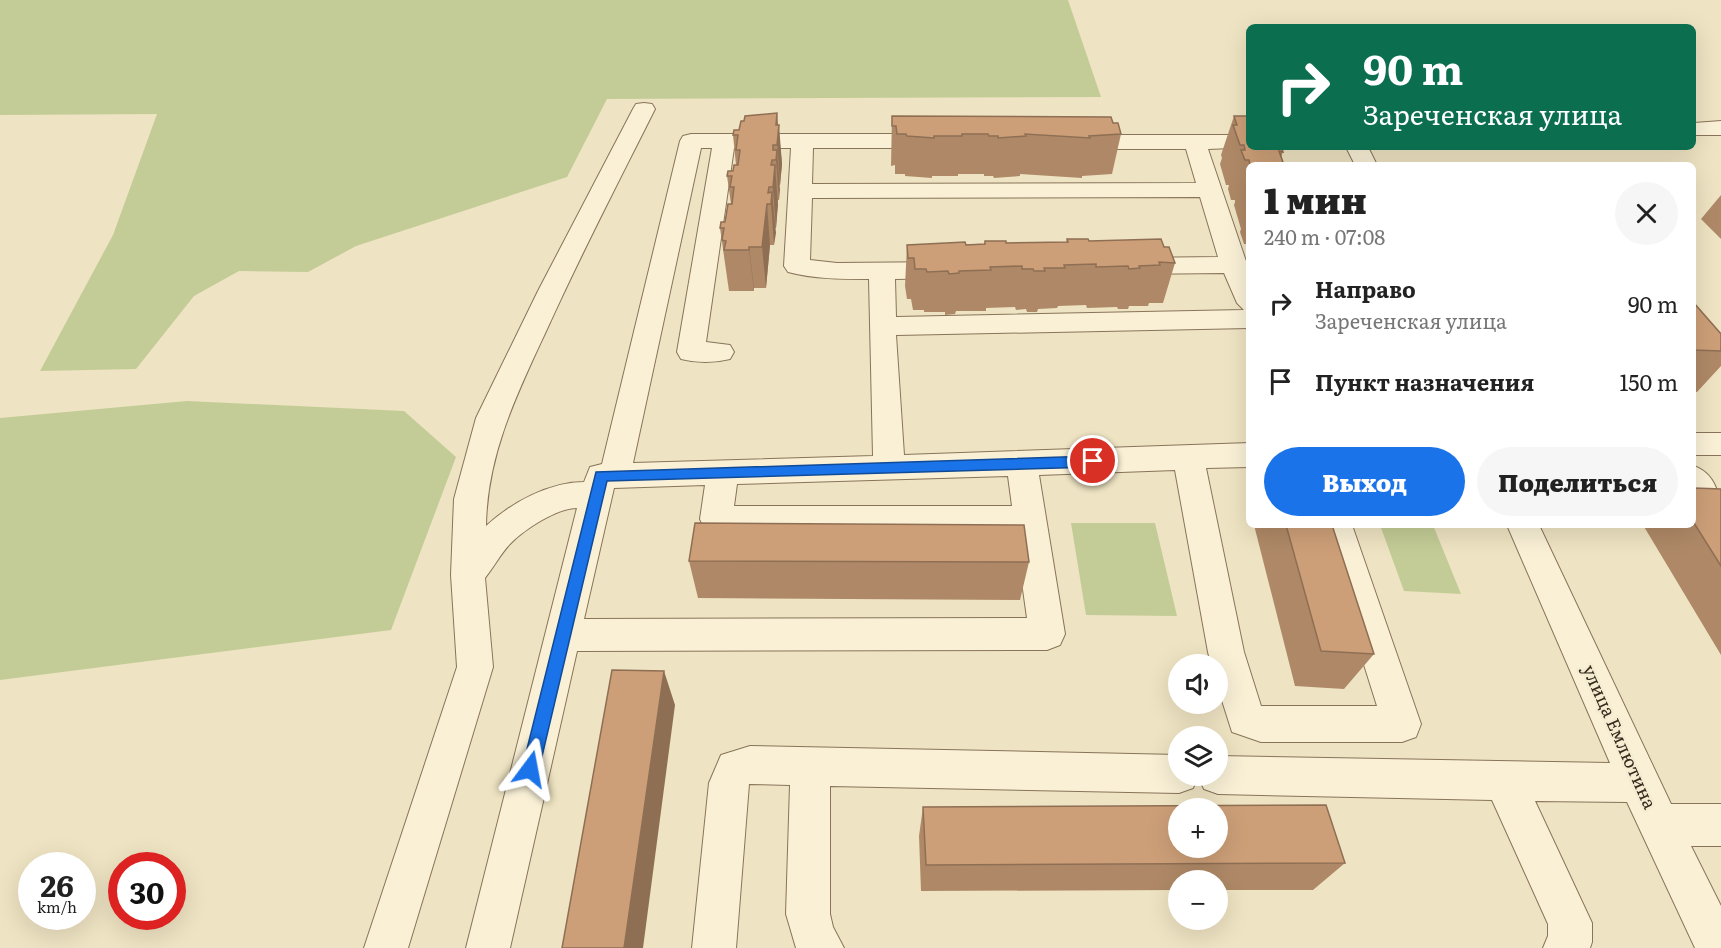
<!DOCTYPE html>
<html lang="ru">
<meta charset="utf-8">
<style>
body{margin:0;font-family:Literata,serif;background:#f6f6f6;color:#222;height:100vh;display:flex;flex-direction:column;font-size:22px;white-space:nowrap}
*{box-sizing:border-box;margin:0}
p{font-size:20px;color:#767676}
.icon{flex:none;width:33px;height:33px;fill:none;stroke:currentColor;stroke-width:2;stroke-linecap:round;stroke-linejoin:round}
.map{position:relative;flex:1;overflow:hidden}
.sheet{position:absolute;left:1246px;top:162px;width:450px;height:366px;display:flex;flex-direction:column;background:#fff;border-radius:9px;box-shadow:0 6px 24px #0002}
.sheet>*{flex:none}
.hud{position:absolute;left:1246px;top:24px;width:450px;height:126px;border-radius:9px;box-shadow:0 6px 24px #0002;background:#0b6e4f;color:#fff;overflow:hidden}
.fabs{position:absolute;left:1168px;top:654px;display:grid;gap:12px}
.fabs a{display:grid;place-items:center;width:60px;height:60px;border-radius:50%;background:#fff;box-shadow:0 6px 24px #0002;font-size:30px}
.speed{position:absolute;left:18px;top:852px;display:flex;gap:12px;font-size:30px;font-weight:700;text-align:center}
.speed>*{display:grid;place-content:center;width:78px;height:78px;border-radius:50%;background:#fff;box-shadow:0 6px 24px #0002;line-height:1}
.speed small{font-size:15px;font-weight:400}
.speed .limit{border:9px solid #d22;background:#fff;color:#111}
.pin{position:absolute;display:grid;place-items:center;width:51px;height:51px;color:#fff;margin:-26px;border:3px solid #fff;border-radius:50%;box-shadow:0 2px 6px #0007}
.me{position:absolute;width:66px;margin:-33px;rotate:13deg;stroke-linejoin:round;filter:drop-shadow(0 0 4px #0008)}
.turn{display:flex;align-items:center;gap:21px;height:126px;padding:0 18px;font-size:27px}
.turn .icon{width:78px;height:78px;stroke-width:2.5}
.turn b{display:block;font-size:42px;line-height:51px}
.round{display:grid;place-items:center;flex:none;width:63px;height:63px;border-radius:32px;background:#f6f6f6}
.summary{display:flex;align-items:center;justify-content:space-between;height:102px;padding:0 18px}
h1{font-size:36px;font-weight:800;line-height:45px}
.action{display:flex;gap:12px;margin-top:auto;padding:12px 18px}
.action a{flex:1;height:69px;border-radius:36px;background:#1a73e8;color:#fff;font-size:24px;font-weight:800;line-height:69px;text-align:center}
.action a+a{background:#f6f6f6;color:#222}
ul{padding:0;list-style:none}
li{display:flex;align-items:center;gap:18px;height:78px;padding:0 18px}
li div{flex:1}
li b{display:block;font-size:22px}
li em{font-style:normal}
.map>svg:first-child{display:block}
</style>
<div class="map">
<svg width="1721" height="948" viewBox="0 0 1721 948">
<rect width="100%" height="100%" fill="#eee3c2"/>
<path fill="#c3cc96" d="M0 0H1068L1101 97 607 99 567 177 356 246 308 272 239 271 194 296 136 369 40 371 113 235 157 114 0 115Z
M187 401 404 411 456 457 391 630 0 680V418Z
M1071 523H1155L1177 616 1086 615Z
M1380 525H1433L1461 594 1404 591Z"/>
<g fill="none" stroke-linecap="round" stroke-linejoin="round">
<defs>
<path id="minor" d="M644 103 652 104 655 109C619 181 581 254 548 327 518 392 487 453 486 526 511 503 549 482 584 482L590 467 602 464 680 141 683 136 691 134H934L942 136 945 141 942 146 934 148H813L812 184 1196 183 1186 149H1076L1068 147 1065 142 1068 137 1076 135H1250V147H1257L1208 149 1250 273V328L896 335 904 455 1250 443V467L1206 468 1244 652 1261 706H1377L1320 525H1352L1421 724 1416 737 1402 742H1261L1232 732 1218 688V664H1211L1208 652 1175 470 1039 475 1065 634 1060 645 1047 650 577 651 510 948H466L577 508C557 508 525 529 511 543 501 553 494 567 485 578L493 667 408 948H364L457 667 451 575 454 499 476 418 538 291 633 109 636 104ZM701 148H712L677 352 681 359C697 363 714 363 730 359L734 352 730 345 706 342 734 148H791L784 266 788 272C814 279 842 279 869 279L873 456 633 463ZM1200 197 1218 257 1131 258 1122 260 1118 266 1122 272 1131 274 1224 273 1237 303 1244 310 896 317 895 279 950 278 959 276 963 270 959 264 950 262 837 263 810 260 812 198ZM1008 476 1012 506H734L737 484ZM705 485 700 519 704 528 716 532H1015L1027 618 584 619 614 488Z
M1721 121V135H1694V123Z
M1346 147H1368L1377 165H1355Z
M1694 433H1721V455H1694Z
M1694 466C1721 476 1721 505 1721 532 1693 523 1691 491 1694 466Z
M1507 525H1539L1671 804H1721V846H1691L1721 906V948H1695L1627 802 1535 801 1592 923V942L1590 948H1543L1548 936V924L1492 800 1218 794 1204 789 1198 776 1193 788 1179 793 830 786V914L833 927 844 948H796L786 914 790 785 749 784 736 948H692L709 783 721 755 750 746 1179 755V776H1218V756L1610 763Z"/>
</defs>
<use href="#minor" stroke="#887459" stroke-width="2"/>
<use href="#minor" fill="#f9f0d6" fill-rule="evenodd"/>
</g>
<path fill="#af8967" d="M777 113 782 164 780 185H779V200H778L776 228H775L774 245H770L766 288H754V291H729L720 228 725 222 731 204 727 176 733 171 736 165 733 135 739 130 744 121Z
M892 116 1113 123 1121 134 1112 174 1082 176V178L1020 174V176L994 178 993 176H984V174H958V176H932V178L905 176V174H895V165L891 166Z
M1234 116 1283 152 1281 157 1250 165V263L1247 255 1249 249 1248 244H1244L1240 232 1241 229 1234 205 1235 202V200H1231L1228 189 1229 185H1226L1220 164 1222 158 1221 155Z
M1721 195V239L1701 219Z
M1067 239 1164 247 1175 263 1163 303H1149L1148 306H1129L1128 309H1118L1117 307 1087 308 1086 305 1058 306 1057 308 1038 309 1037 312H1027L1026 309 1016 310 1015 307 986 308V311H956L955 314 945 315V312H924V310H913L911 299H907L905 286 907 245 984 244 985 241 1006 243 1066 242Z
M1694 303 1721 334V366L1697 392H1694Z
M1694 488 1721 489V655L1643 525H1694Z
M1254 525H1332L1374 654 1344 689 1295 686Z
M689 561 1029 562 1020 600 698 598Z
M923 807 1345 863 1313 890H1218V880H1179V890L921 891 919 836Z"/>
<path fill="#8f6f54" d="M777 113 778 135 779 125 782 164 780 185 776 125Z
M777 150 780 190 779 200 776 160Z
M772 160 773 182 775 165 778 205 776 228 771 165Z
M772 192 776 233 774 245 771 204Z
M767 204 770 245 766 288 762 247Z
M749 247 754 288V291L749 250Z
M664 671 675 705 643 948H624Z"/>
<path fill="#cc9f78" stroke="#8f6f54" stroke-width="1.5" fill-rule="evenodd" d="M777 113 776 125H779L777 145H773V150H777L776 160H772L771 165H775L773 187H769L768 193 772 192 771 204H767L762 247H749V250H724L726 241 722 240 724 228H720L721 222H725L728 204H732L734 187H730L732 176H727L728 171H733L734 165H738L740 150H736L738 135H733L734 130H739L741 121H744L745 116Z
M892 116 1111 117 1113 123H1118L1121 134 1089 136 1090 138 1025 134 1026 136 998 138V136H989L988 134H962V136H934V138L907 136 906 134H897L896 126H892Z
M1234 116H1250V147H1281L1283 152 1279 151 1284 165H1250L1249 160H1245L1241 150H1245L1244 145H1240L1233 125H1237Z
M1067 239H1088L1089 241 1161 239 1164 247H1169L1175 263 1159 262 1160 265 1139 266 1140 268 1129 269 1128 266 1096 267V264L1064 265 1065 268H1044L1045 271H1034L1033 269H1022V266L990 267 991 270 959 271V273L949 274 948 271 927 272 926 269H915L914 258H908L907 245 965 242 966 245 985 244V241H1006V243L1068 242Z
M1694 303 1721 334V351L1694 350Z
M1694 488 1721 489V566L1694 523Z
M695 523 1024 525 1029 562 689 561Z
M1286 525H1332L1374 654 1321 651Z
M612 670 664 671 624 948H562Z
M1326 805 1345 863 926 865 923 807ZM1179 808H1218V848H1179Z"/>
<path fill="#1a73e8" stroke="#114b97" stroke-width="1.5" d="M1093 456 1099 461 1093 467 607 481 539 769 536 775 530 778 524 775 522 769 596 472Z"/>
<g text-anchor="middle" stroke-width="5" stroke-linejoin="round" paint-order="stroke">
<g font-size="18" fill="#382b1e" stroke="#f5edd2">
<text transform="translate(1619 737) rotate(66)" y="6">улица Емлютина</text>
</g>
</g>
</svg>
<div class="fabs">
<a><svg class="icon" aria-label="sound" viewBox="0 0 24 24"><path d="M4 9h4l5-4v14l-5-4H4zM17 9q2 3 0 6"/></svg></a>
<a><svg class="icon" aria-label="layers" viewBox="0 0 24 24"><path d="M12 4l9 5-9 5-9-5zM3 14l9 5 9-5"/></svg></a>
<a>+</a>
<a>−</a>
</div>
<div class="speed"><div>26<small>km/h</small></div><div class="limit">30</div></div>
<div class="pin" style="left:1093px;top:461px;background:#d93025"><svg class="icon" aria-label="arrive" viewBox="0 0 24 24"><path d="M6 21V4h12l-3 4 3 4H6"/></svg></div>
<svg class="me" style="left:530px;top:769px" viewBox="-20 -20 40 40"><path d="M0-17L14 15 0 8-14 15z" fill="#1a73e8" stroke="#fff" stroke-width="4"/></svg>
<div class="hud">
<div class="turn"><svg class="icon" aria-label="right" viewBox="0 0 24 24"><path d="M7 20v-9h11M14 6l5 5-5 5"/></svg><div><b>90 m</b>Зареченская улица</div></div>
</div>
<section class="sheet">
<div class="summary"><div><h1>1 мин</h1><p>240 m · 07:08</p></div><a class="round"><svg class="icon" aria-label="close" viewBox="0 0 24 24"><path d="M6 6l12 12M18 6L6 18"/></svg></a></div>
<ul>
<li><svg class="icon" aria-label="right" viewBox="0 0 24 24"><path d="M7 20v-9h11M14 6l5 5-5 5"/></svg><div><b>Направо</b><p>Зареченская улица</p></div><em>90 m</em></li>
<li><svg class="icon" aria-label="arrive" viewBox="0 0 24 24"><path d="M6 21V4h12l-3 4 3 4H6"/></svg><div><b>Пункт назначения</b></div><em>150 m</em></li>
</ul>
<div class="action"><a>Выход</a><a>Поделиться</a></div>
</section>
</div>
